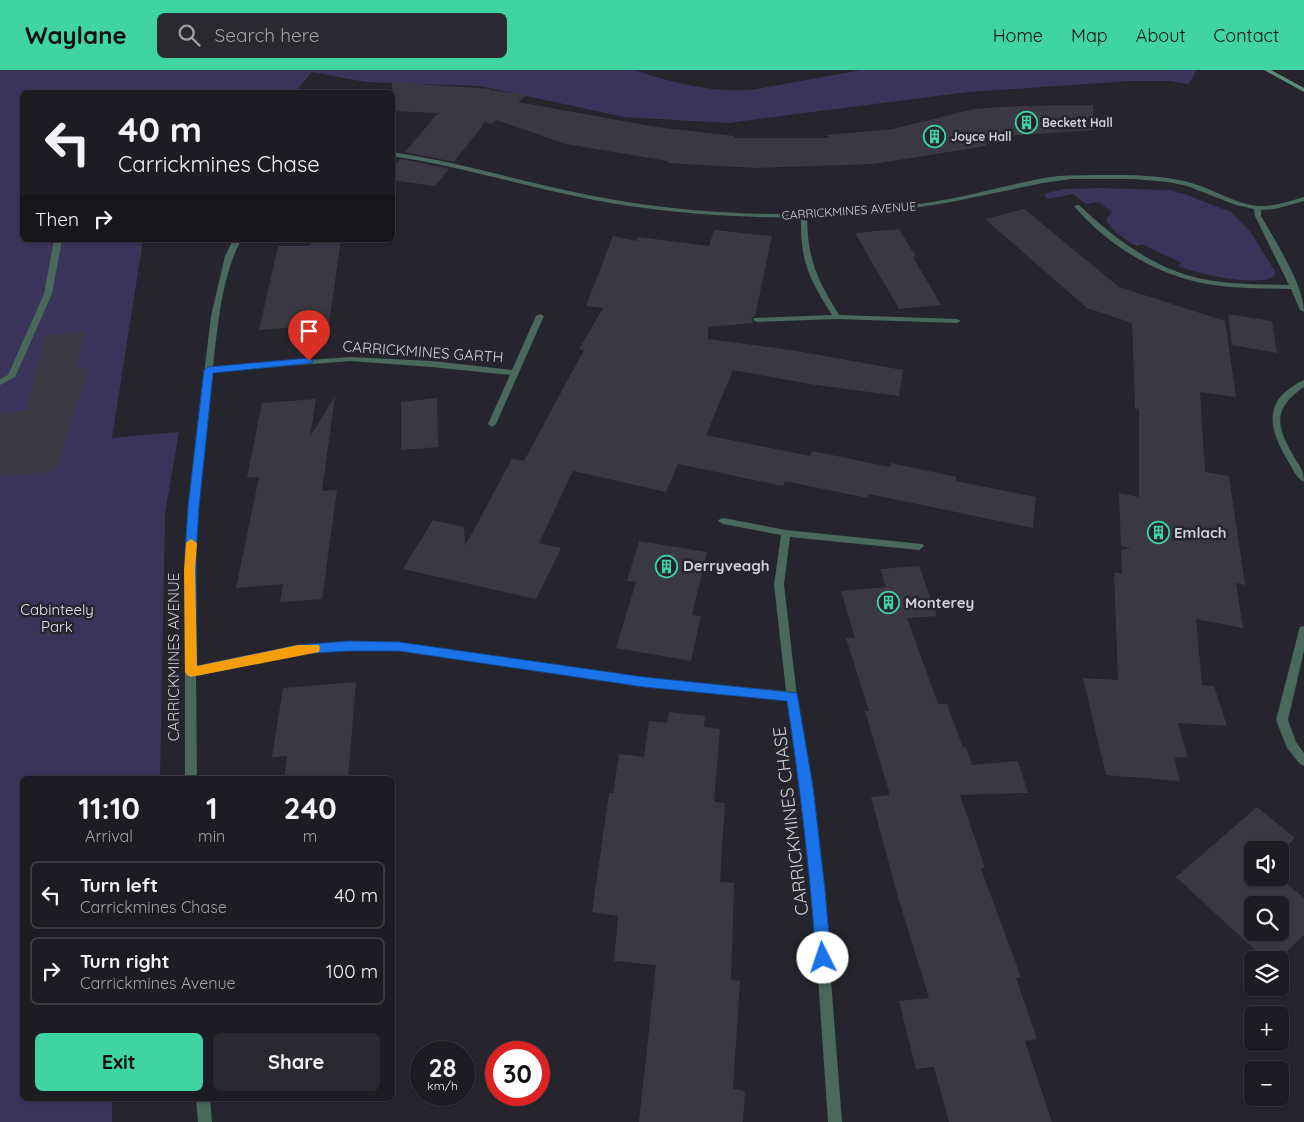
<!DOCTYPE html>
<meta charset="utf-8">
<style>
body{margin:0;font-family:Quicksand,sans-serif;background:#29292f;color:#f1f3f6;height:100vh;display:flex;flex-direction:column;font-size:19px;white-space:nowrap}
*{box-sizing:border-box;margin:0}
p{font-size:16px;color:#a0a1a5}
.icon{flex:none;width:28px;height:28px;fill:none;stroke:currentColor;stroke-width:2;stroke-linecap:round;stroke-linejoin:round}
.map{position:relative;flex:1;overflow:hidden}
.side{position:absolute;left:20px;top:706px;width:375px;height:325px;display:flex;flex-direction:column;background:#1c1c22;border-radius:8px;box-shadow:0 1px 4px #0004,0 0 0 1px #3a3a40}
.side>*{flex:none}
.banner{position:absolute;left:20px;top:20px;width:375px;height:152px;border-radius:8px;box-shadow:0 1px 4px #0004,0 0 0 1px #3a3a40;background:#1c1c22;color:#f1f3f6;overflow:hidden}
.tools{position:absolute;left:1244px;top:771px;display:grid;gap:10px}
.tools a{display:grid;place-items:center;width:45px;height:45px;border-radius:8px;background:#1c1c22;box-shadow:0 1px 4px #0004,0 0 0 1px #3a3a40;font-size:25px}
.speed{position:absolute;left:410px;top:971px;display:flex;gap:10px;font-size:25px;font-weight:700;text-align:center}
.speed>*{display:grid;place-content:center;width:65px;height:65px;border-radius:50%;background:#1c1c22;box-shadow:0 1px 4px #0004,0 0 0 1px #3a3a40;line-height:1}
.speed small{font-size:12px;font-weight:400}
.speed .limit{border:8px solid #d22;background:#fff;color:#111}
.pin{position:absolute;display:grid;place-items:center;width:42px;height:42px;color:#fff;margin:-51px -21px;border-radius:50% 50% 50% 0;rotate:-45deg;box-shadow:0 0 5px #0007}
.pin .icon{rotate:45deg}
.me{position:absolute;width:55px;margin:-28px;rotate:356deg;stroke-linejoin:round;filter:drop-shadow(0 0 4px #0008)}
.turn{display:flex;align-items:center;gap:18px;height:105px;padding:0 15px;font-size:22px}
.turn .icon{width:65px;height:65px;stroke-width:2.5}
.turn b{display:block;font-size:35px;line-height:42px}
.then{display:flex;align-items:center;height:48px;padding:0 15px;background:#0003;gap:10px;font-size:19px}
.eta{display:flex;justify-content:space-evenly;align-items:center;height:85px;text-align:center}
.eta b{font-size:30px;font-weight:800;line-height:35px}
.action{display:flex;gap:10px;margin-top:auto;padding:10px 15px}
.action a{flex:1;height:58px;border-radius:8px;background:#3fd4a2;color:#111;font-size:20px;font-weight:800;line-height:58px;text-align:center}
.action a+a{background:#29292f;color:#f1f3f6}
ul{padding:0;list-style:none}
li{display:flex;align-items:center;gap:15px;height:68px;margin:0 10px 8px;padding:0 5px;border:2px solid #3a3a40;border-radius:8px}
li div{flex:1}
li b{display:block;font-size:19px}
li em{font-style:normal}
header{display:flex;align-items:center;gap:30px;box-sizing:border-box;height:70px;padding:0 25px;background:#3fd4a2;color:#111}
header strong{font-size:24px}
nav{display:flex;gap:28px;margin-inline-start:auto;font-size:18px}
.search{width:350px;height:45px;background:#29292f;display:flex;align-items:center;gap:12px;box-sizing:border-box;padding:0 18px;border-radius:8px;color:#a0a1a5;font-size:19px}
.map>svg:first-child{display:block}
</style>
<header>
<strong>Waylane</strong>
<div class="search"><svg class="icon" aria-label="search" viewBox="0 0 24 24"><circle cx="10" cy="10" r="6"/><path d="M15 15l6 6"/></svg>Search here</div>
<nav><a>Home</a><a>Map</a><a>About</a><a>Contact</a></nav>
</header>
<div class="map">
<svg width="1304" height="1052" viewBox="0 0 1304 1052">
<rect width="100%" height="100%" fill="#26252e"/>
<path fill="#3a345b" d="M0 0H633C672 12 710 23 751 20L862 0H1196L1189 14 1168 11H1131L968 22 728 53 624 47 480 16 366 12 312 2 295 22H22V170H143L112 368 179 362 165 443 160 709H22V1029H112V1052H0Z
M1100 118 1170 120 1184 124 1231 142 1249 160 1275 201V205C1261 219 1195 203 1178 196L1182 193 1141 174 1137 176C1126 170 1110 161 1106 149L1112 142 1098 132 1086 134 1073 124 1047 129 1044 124 1063 119Z"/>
<path fill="#3a3943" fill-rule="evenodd" d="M392 12 490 19V20L527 25 518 32 656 57 734 66V68H829L827 65 893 59 974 39 1018 36 1093 35 1094 60 1003 66 986 71V76L873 94 758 98 668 93V91L566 74 496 50 492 54 485 52 454 92 405 82 438 43 392 41Z
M400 89 417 92 449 99 435 116 392 110V98Z
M1024 139 1119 217 1225 251 1236 327 1200 322 1205 402 1229 406 1245 515 1236 513 1243 558 1196 549 1202 615 1214 616 1227 656 1178 653 1188 688 1174 687 1180 711 1106 705 1083 608 1118 610 1114 502 1122 504 1121 480 1131 478 1121 476 1119 423 1139 427V339L1135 338 1132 253 1087 238 985 149Z
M899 159 916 187H913L941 235 899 239 855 163Z
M714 160 772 166 755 246 751 249 754 253 708 257V269L791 280 903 300 899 326 809 314 733 300 706 365 810 386 812 381 890 397 891 393 956 407V411L1036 427 1033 458 869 424 868 428 785 411 783 416 678 394 666 422 573 401 539 473 561 478 536 529 403 499 433 450 464 457 465 476 512 389 524 391 584 280 579 279 603 238 586 236 613 166 636 171 638 167 709 176Z
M312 170H341L327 267 294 269 297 257 259 260 278 176H310Z
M1228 244 1272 251 1277 283 1232 275Z
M85 261 76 299 88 298 56 401 0 407V343L27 340 45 266Z
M335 326 322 421 337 420 322 529 280 532 283 514 236 518 259 407 247 408 262 333 316 329 310 367Z
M437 328 438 377 401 380V332Z
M639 471 707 482 692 545 701 546 691 591 616 578 636 512 627 511Z
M919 496 937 546 907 548 938 634H947L963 678 966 677 972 695 1018 691 1028 723 960 725 985 798 981 799 1021 907 1016 908 1037 969 1025 971 1052 1052H949L934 997 916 999 899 931 929 928 898 827 871 727 890 725 865 641H869L846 568H855L841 521 886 517 880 499Z
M356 612 348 709H284L287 686 272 687 283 618Z
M669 642 705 646 704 657 720 659 714 732 725 733 720 812 734 813 731 910 740 911 733 1019 745 1021 743 1052H639L656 895 614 891 618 846 592 842 609 723H613L619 684 644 687 649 651 667 653Z
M1257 737 1295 768 1280 782V780H1252V808H1280L1304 828V865L1278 890H1266L1176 807ZM1252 835H1280V862H1252Z"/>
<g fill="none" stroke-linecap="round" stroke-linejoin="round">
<path fill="#48695b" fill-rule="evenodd" d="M54 170H62L52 224 15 307 0 315V309L8 305 44 224Z"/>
<path fill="#48695b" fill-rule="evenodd" d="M392 82C459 92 522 112 588 125 658 139 730 145 801 144 851 143 900 138 949 129 985 122 1022 111 1058 106 1074 105 1089 105 1105 105 1133 105 1161 105 1188 112 1212 118 1234 134 1259 136 1274 137 1289 131 1304 127V131L1275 139 1261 140V146C1275 171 1304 215 1304 242L1300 240 1291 219C1263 218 1235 219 1207 214 1156 205 1107 175 1074 136L1079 135C1113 167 1151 197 1198 208 1227 215 1259 214 1289 215L1255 146 1254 139 1236 135 1187 116 1168 112 1133 109H1071L1043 113 951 132 908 139 865 144 807 148C808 191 817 209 839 245L957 249 961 251 957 253 837 249 757 252 753 250 754 248 832 245C809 209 800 191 801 148 729 147 659 143 589 129 523 116 459 96 392 86Z
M233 170H241C221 209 218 255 213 297L350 287 432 291 512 300 536 246 540 244 544 246 496 354 492 357 488 354 510 305 432 297 350 291 213 302 198 437 195 500 196 597 298 576 348 572 399 573 644 608 786 621 774 515 781 465 723 454 718 451 720 449 723 448 786 460 922 474 924 476 919 480 790 467 784 515 797 626 813 717 824 820 842 1052H828L812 820 801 717 787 630 644 616 399 581 348 580 298 584 196 605 197 709H185V500L188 437 211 246 225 186Z
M1304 310V317C1272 339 1276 356 1294 387 1300 396 1304 401 1304 412 1297 409 1292 398 1288 391 1275 369 1263 343 1284 323 1290 318 1297 313 1304 310Z
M1304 556V581L1288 650 1296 672 1304 683V696L1300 694 1287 678 1276 650 1299 560 1300 557Z
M196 1029H210L212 1052H198Z"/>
<path fill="#598f79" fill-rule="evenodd" d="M1264 0H1271L1304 18V22Z"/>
</g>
<path fill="#1a73e8" stroke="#114b97" d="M309 288 313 291 312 293 213 303 199 437 196 484 197 596 298 575 348 571 399 572 644 607 797 623 813 717 825 820 831 888 828 893 823 895 818 893 816 888C810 802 800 716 787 631L644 617 399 581H348L298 584 191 607 187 605 185 602V484L188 437 204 300 208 297Z"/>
<path fill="#f59e0b" d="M191 469 197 473 195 500 197 596 298 575H319L320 578 319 582 191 607 187 605 185 602 184 500 186 473Z"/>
<defs>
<symbol id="building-ring" viewBox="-11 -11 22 22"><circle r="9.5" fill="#26252e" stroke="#3fd4a2" stroke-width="1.5"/><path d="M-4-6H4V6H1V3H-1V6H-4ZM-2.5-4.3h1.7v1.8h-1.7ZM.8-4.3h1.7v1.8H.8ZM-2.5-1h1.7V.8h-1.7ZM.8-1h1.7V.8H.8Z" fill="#3fd4a2"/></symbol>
</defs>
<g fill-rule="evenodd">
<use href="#building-ring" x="1014" y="40" width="25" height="25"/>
<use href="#building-ring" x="922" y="54" width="25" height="25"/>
<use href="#building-ring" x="1146" y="450" width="25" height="25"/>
<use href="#building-ring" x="654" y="484" width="25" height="25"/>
<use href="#building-ring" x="876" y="520" width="25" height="25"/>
</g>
<g text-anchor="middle" stroke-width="5" stroke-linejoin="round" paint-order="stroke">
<g font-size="12" font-weight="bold" fill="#d1d0d6" stroke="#26252e" text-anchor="start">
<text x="1042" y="57">Beckett Hall</text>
<text x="951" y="71">Joyce Hall</text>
</g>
<g font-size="12" fill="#d1d0d6" stroke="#26252e">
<text transform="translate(849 141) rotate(-4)" y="4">CARRICKMINES AVENUE</text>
</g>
<g font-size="15" fill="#d1d0d6" stroke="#26252e">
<text transform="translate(423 282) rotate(4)" y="5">CARRICKMINES GARTH</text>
<text transform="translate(174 587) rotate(-90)" y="5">CARRICKMINES AVENUE</text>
</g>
<g font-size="15" font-weight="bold" fill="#d1d0d6" stroke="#26252e" text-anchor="start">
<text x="1174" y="468">Emlach</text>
<text x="683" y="501">Derryveagh</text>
<text x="905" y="538">Monterey</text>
</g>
<g font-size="15" fill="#e4e2f5" stroke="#26252e">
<text x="57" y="545">Cabinteely<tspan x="57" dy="17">Park</tspan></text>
</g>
<g font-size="18" fill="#d1d0d6" stroke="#26252e">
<text transform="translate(791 751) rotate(-97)" y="6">CARRICKMINES CHASE</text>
</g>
</g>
</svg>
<div class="tools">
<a><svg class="icon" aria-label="sound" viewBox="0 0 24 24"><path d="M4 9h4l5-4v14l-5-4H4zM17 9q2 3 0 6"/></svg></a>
<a><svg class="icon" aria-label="search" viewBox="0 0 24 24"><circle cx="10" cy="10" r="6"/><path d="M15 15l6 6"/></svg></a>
<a><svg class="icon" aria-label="layers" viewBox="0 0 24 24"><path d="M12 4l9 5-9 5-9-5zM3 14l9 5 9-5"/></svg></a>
<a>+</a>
<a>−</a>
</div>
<div class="speed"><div>28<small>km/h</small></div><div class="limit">30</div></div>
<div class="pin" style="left:309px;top:291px;background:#d93025"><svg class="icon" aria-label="arrive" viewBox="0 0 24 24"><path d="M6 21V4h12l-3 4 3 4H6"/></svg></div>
<svg class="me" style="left:823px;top:888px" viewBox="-20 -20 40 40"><circle r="19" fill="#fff"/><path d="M0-13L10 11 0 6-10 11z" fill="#1a73e8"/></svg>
<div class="banner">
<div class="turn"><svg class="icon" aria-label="left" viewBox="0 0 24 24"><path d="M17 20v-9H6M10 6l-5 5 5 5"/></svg><div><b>40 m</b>Carrickmines Chase</div></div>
<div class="then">Then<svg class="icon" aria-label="right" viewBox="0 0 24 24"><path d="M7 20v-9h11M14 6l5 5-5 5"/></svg></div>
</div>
<section class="side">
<div class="eta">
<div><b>11:10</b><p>Arrival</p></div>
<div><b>1</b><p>min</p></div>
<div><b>240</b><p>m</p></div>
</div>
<ul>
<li><svg class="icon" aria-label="left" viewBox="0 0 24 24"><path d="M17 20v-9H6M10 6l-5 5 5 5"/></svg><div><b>Turn left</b><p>Carrickmines Chase</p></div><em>40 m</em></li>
<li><svg class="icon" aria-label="right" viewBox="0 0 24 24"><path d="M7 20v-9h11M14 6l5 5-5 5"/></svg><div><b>Turn right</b><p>Carrickmines Avenue</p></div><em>100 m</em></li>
</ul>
<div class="action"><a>Exit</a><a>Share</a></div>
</section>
</div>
